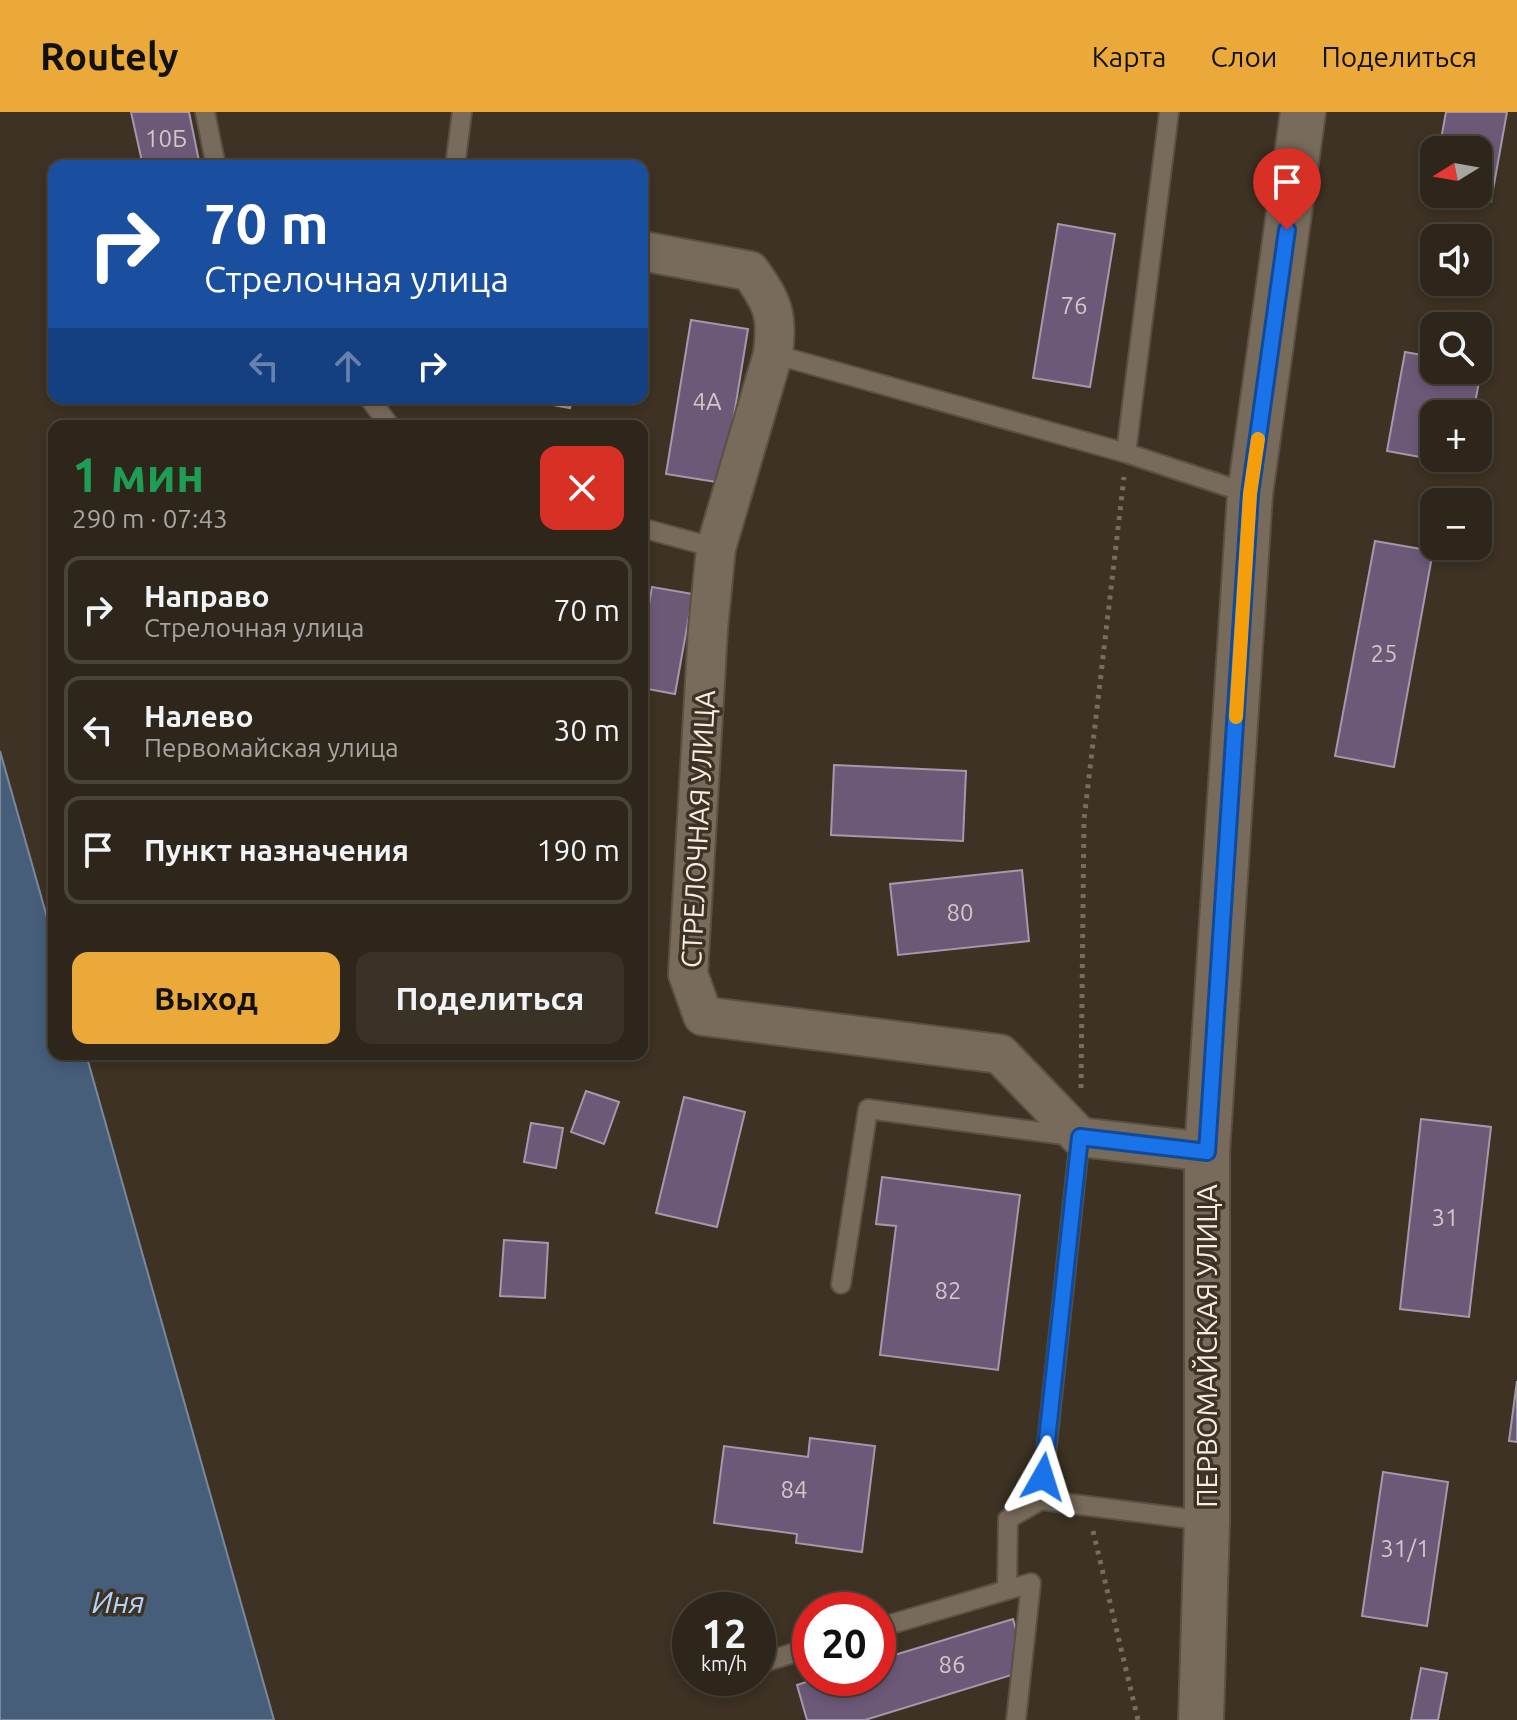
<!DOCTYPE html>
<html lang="ru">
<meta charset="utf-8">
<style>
body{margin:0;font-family:Ubuntu,sans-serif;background:#3a3227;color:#f1f3f6;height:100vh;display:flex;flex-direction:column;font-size:30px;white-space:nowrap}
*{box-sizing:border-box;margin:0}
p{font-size:26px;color:#a7a5a2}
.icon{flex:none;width:44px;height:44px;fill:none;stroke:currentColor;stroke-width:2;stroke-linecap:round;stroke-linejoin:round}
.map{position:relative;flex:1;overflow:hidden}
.details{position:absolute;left:48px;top:308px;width:600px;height:640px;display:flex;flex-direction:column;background:#2e261a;border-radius:16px;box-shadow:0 4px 12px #0003,0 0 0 2px #494339}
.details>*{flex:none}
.banner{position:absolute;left:48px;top:48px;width:600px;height:244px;border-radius:16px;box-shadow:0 4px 12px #0003,0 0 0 2px #494339;background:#1a4fa0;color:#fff;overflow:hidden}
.needle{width:52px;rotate:259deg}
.controls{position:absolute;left:1420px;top:24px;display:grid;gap:16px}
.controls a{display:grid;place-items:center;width:72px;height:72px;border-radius:16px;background:#2e261a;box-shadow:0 4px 12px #0003,0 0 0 2px #494339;font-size:40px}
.speed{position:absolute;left:672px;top:1480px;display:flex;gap:16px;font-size:40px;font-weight:700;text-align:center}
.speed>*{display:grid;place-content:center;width:104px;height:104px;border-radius:50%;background:#2e261a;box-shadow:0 4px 12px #0003,0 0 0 2px #494339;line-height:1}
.speed small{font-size:20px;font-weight:400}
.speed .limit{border:12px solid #d22;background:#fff;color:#111}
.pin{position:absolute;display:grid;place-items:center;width:68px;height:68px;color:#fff;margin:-82px -34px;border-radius:50% 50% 50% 0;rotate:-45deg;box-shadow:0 0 8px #0007}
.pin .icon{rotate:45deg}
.me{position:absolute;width:88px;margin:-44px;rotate:6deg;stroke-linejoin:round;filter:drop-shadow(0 0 6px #0008)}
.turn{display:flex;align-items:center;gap:28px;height:168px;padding:0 24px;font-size:36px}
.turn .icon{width:104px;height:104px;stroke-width:2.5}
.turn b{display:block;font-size:56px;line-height:68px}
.lanes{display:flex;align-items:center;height:76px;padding:0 24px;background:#0003;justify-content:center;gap:40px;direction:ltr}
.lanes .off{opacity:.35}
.round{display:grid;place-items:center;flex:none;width:84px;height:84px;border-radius:16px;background:#3a3227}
.overview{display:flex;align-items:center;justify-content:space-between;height:136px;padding:0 24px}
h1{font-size:48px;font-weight:700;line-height:60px;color:#1e9e55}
.primary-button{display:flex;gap:16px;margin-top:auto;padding:16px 24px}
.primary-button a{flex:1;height:92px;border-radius:16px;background:#eba93a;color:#111;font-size:32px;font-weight:700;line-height:92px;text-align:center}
.primary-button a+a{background:#3a3227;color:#f1f3f6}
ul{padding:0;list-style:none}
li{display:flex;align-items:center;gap:24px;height:108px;margin:0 16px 12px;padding:0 8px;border:4px solid #494339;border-radius:16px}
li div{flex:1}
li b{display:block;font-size:30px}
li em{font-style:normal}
header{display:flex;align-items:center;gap:48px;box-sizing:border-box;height:112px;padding:0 40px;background:#eba93a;color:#111}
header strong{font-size:38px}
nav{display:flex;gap:44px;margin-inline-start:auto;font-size:28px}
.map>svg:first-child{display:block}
</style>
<header>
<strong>Routely</strong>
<nav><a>Карта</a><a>Слои</a><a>Поделиться</a></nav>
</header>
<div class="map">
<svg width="1517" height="1608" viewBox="0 0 1517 1608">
<rect width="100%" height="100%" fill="#3d3223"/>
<path fill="#465e7a" stroke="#7a899a" stroke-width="2" d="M0 639 54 830V942H86L274 1608H0Z"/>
<path fill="#6c5978" stroke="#a499ab" stroke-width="2" d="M131 0H189L200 54H143Z
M1446 0H1507L1491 89 1452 82H1478V38H1439Z
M1058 112 1115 122 1090 275 1033 266Z
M691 208 748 217 723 371 666 362Z
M1405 240 1434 245V258H1478V253L1482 254 1473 302H1434V346H1465L1464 353 1387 339Z
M514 286H572L570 296Z
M1375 429 1433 439 1394 655 1335 644Z
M652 475 693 482 675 582 642 576V533Z
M834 653 966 659 963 729 831 723Z
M1022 758 1029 829 898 843 890 772Z
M586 979 619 990 604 1032 571 1020Z
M684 985 745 1000 717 1115 656 1101Z
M1421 1007 1491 1015 1469 1205 1400 1197Z
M531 1011 563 1016 556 1056 524 1050Z
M882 1065 1020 1083 998 1258 880 1243 896 1114 876 1112Z
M504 1128 548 1131 545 1186 500 1184Z
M1517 1269V1330L1509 1329Z
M810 1326 875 1334 862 1440 796 1431 797 1422 714 1411 724 1334 808 1345Z
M1383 1360 1448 1370 1427 1514 1362 1504Z
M1013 1507 1028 1558 865 1608H807L797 1573 819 1566H878V1548Z
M1421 1556 1447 1561 1438 1608H1411Z"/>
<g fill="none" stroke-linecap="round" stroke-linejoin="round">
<defs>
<path id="lane" d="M205 0 216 54
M455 54 462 0
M773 242 1126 341 1250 382
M369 286 390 314
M1126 341 1169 0
M642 416 716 436
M841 1172 868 997 1080 1025 1041 1388
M1007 1478 1008 1407 1041 1388 1207 1409
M878 1516 1031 1471 1016 1608
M758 1552 810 1536"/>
<path id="street" d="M642 139 750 159C773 191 778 203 773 242L716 436 708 517 688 862 703 904 1000 942 1080 1025 1207 1040"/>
<path id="secondary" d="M1201 1608 1207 1409V1040L1250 382 1303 0"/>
</defs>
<use href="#lane" stroke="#5a5144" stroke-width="22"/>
<use href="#street" stroke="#5a5144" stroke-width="42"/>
<use href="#secondary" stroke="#5a5144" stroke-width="48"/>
<path stroke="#776d5f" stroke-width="5" stroke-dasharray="4 6" stroke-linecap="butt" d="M1081 976 1084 708 1124 365
M1093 1419 1138 1608"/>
<use href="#lane" stroke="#786b5b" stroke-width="18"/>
<use href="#street" stroke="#786b5b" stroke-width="38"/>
<use href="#secondary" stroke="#786b5b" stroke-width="44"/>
</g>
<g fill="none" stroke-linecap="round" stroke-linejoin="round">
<defs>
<path id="route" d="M1043 1365 1080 1025 1207 1040 1250 382 1287 118"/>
</defs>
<use href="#route" stroke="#114b97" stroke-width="20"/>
<use href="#route" stroke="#1a73e8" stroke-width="14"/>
<path stroke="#f59e0b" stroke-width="14" d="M1236 605 1250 382 1258 327"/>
</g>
<g text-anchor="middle" stroke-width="7" stroke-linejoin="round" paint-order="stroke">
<g font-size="24" fill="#d2c7c8">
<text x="166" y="35">10Б</text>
<text x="1074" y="202">76</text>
<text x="707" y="298">4А</text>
<text x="1384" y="550">25</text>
<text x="960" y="809">80</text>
<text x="1445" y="1114">31</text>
<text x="948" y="1187">82</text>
<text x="794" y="1386">84</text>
<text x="1405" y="1445">31/1</text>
<text x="952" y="1561">86</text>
</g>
<g font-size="28" fill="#f4ece3" stroke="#3d3223">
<text transform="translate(698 717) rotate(-87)" y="10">СТРЕЛОЧНАЯ УЛИЦА</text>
<text transform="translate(1207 1234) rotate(-90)" y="10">ПЕРВОМАЙСКАЯ УЛИЦА</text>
</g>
<g font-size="30" font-style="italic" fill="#b1d3fc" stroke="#3d3223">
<text x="118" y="1501">Иня</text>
</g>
</g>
</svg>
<div class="controls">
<a><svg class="needle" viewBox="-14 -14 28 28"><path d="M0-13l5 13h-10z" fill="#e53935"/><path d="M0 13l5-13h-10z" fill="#a7a5a2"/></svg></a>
<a><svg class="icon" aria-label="sound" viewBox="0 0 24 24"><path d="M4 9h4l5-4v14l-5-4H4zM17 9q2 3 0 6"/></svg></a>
<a><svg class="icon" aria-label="search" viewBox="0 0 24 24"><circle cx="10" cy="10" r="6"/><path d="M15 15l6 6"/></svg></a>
<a>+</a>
<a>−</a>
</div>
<div class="speed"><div>12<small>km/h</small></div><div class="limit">20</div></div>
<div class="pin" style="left:1287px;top:118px;background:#d93025"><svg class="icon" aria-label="arrive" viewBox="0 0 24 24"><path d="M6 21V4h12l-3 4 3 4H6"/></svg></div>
<svg class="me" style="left:1043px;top:1365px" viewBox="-20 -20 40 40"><path d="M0-17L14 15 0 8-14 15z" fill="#1a73e8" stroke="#fff" stroke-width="4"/></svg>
<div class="banner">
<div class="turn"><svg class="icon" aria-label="right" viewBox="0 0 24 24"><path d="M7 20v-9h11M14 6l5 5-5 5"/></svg><div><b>70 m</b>Стрелочная улица</div></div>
<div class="lanes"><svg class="icon off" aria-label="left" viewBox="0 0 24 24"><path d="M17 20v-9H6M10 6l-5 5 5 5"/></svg><svg class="icon off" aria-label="ahead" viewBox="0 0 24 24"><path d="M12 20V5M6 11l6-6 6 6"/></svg><svg class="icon" aria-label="right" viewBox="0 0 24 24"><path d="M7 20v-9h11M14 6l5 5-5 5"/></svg></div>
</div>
<section class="details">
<div class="overview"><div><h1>1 мин</h1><p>290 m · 07:43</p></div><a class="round" style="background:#d93025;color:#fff"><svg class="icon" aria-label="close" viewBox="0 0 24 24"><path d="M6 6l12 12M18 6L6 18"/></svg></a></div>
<ul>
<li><svg class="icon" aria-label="right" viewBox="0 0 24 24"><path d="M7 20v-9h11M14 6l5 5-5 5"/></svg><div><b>Направо</b><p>Стрелочная улица</p></div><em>70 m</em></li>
<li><svg class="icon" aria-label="left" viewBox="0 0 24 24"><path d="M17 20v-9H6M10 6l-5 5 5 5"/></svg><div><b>Налево</b><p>Первомайская улица</p></div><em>30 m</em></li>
<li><svg class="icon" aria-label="arrive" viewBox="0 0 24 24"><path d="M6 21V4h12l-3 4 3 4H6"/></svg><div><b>Пункт назначения</b></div><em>190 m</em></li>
</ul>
<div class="primary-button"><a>Выход</a><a>Поделиться</a></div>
</section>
</div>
